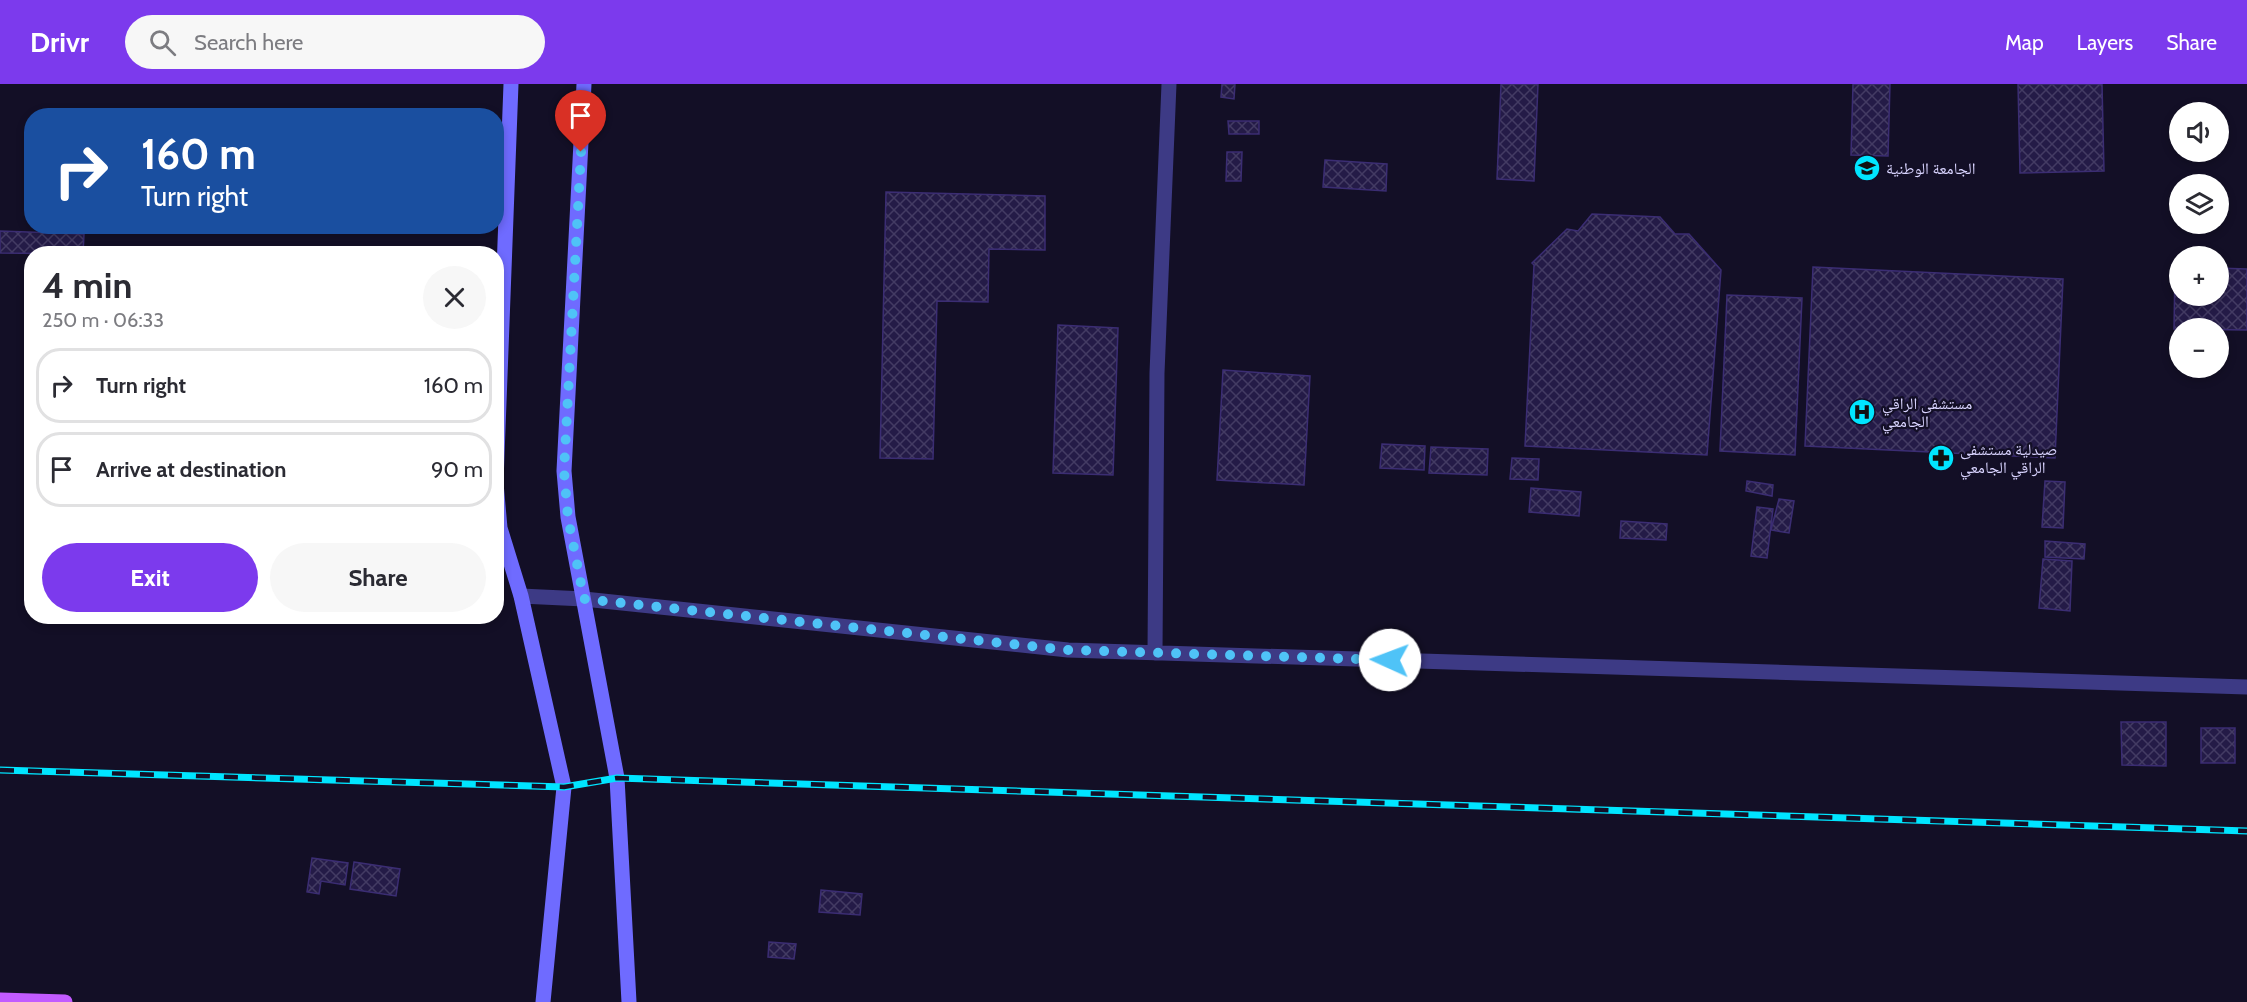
<!DOCTYPE html>
<meta charset="utf-8">
<style>
body{margin:0;font-family:Cabin,"Noto Naskh Arabic",sans-serif;background:#f7f7f7;color:#2b2b33;height:100vh;display:flex;flex-direction:column;font-size:22px;white-space:nowrap}
*{box-sizing:border-box;margin:0}
p{font-size:20px;color:#7c7c81}
.icon{flex:none;width:33px;height:33px;fill:none;stroke:currentColor;stroke-width:2;stroke-linecap:round;stroke-linejoin:round}
.map{position:relative;flex:1;overflow:hidden}
.panel{position:absolute;left:24px;top:162px;width:480px;height:378px;display:flex;flex-direction:column;background:#fff;border-radius:24px;box-shadow:0 3px 9px #0003}
.panel>*{flex:none}
.guide{position:absolute;left:24px;top:24px;width:480px;height:126px;border-radius:24px;box-shadow:0 3px 9px #0003;background:#1a4fa0;color:#fff;overflow:hidden}
.buttons{position:absolute;left:2169px;top:18px;display:grid;gap:12px}
.buttons a{display:grid;place-items:center;width:60px;height:60px;border-radius:50%;background:#fff;box-shadow:0 3px 9px #0003;font-size:30px}
.pin{position:absolute;display:grid;place-items:center;width:51px;height:51px;color:#fff;margin:-62px -26px;border-radius:50% 50% 50% 0;rotate:-45deg;box-shadow:0 0 6px #0007}
.pin .icon{rotate:45deg}
.me{position:absolute;width:66px;margin:-33px;rotate:272deg;stroke-linejoin:round;filter:drop-shadow(0 0 4px #0008)}
.turn{display:flex;align-items:center;gap:21px;height:126px;padding:0 18px;font-size:27px}
.turn .icon{width:78px;height:78px;stroke-width:2.5}
.turn b{display:block;font-size:42px;line-height:51px}
.round{display:grid;place-items:center;flex:none;width:63px;height:63px;border-radius:32px;background:#f7f7f7}
.head{display:flex;align-items:center;justify-content:space-between;height:102px;padding:0 18px}
h1{font-size:36px;font-weight:800;line-height:45px}
.cta{display:flex;gap:12px;margin-top:auto;padding:12px 18px}
.cta a{flex:1;height:69px;border-radius:36px;background:#7c3aed;color:#fff;font-size:24px;font-weight:800;line-height:69px;text-align:center}
.cta a+a{background:#f7f7f7;color:#2b2b33}
ul{padding:0;list-style:none}
li{display:flex;align-items:center;gap:18px;height:75px;margin:0 12px 9px;padding:0 6px;border:3px solid #e1e1e2;border-radius:24px}
li div{flex:1}
li b{display:block;font-size:22px}
li em{font-style:normal}
header{display:flex;align-items:center;gap:36px;box-sizing:border-box;height:84px;padding:0 30px;background:#7c3aed;color:#fff}
header strong{font-size:28px}
nav{display:flex;gap:33px;margin-inline-start:auto;font-size:21px}
.search{width:420px;height:54px;background:#f7f7f7;display:flex;align-items:center;gap:15px;box-sizing:border-box;padding:0 21px;border-radius:33px;color:#7c7c81;font-size:22px}
.map>svg:first-child{display:block}
</style>
<header>
<strong>Drivr</strong>
<div class="search"><svg class="icon" aria-label="search" viewBox="0 0 24 24"><circle cx="10" cy="10" r="6"/><path d="M15 15l6 6"/></svg>Search here</div>
<nav><a>Map</a><a>Layers</a><a>Share</a></nav>
</header>
<div class="map">
<svg width="2247" height="918" viewBox="0 0 2247 918">
<defs>
<pattern id="building-cross-hatch" width="8" height="8" patternUnits="userSpaceOnUse" patternTransform="scale(1.5)"><rect width="8" height="8" fill="#241b47"/><path d="M0 0l8 8M0 8l8-8" fill="none" stroke="#433b63"/></pattern>
</defs>
<rect width="100%" height="100%" fill="#130f26"/>
<path fill="url(#building-cross-hatch)" stroke="#3b2d73" stroke-width="1.5" d="M1222 0H1235L1234 15 1221 13Z
M1501 0H1538L1534 97 1497 95Z
M1853 0H1890L1888 72 1851 71Z
M2018 0H2102L2104 87 2020 89Z
M1228 37H1259V50H1229Z
M1227 68H1242L1241 97H1226Z
M1325 76 1387 80 1386 107 1323 103Z
M886 108 1045 112V166L989 165 988 218 937 217 933 375 880 374Z
M1592 130 1660 133 1675 150H1689L1721 186 1707 371 1525 362 1534 181 1532 179 1567 145 1578 147Z
M0 147 84 150 83 170 0 169Z
M1813 183 2063 195 2055 374 1805 362Z
M2175 183H2180V212H2218V184L2247 185V246L2174 245Z
M1727 211 1802 214 1795 371 1720 367Z
M1058 241 1118 244 1113 391 1053 389Z
M1223 286 1310 292 1304 401 1217 396Z
M1382 360 1425 362 1424 386 1380 384Z
M1431 363 1488 365 1487 391 1429 389Z
M1512 374 1539 375 1538 396 1510 395Z
M1747 397 1773 401 1772 412 1746 407Z
M2045 397 2065 398 2063 444 2042 443Z
M1531 404 1581 408 1579 432 1529 428Z
M1779 415 1794 417 1789 449 1771 446Z
M1757 423 1773 425 1767 474 1751 472Z
M1621 437 1667 440 1666 456 1620 454Z
M2045 457 2085 460 2084 475 2045 473Z
M2043 475 2072 477 2070 527 2039 524Z
M2121 638H2166V682L2122 681Z
M2201 644H2235V679H2201Z
M312 774 348 779 345 801 321 797 319 810 307 808Z
M354 778 400 785 396 812 350 805Z
M821 806 862 810 860 831 819 828Z
M769 858 796 860 794 875 768 873Z"/>
<g fill="none" stroke-linecap="round" stroke-linejoin="round">
<path stroke="#3d3a85" stroke-width="15" d="M521 512 584 515 1068 566 2247 603
M1155 569 1157 289 1169 0"/>
<path stroke="#6f6bff" stroke-width="15" d="M584 0 564 387 568 433 617 694 629 918
M496 398 511 0
M496 399 500 444 521 512 564 703 543 918"/>
<path stroke="#c25bff" stroke-width="15" d="M0 916 65 918"/>
<defs>
<path id="rail" d="M0 686 564 703 617 694 2247 747"/>
</defs>
<use href="#rail" stroke="#00e5ff" stroke-width="7"/>
<use href="#rail" stroke="#130f26" stroke-width="4.5" stroke-dasharray="14" stroke-linecap="butt"/>
</g>
<g fill="none" stroke-linecap="round" stroke-linejoin="round">
<path stroke="#4fc3f7" stroke-width="10" stroke-dasharray="0 18" d="M581 68 564 387 568 434 584 515 1068 566 1390 576"/>
</g>
<defs>
<symbol id="university-disc" viewBox="-11 -11 22 22"><circle r="9.5" fill="#00e5ff" stroke="#130f26"/><path d="M0-5L7-2L0 1L-7-2ZM-4 1L0 2.5L4 1V4Q0 6-4 4Z" fill="#111"/></symbol>
<symbol id="hospital-disc" viewBox="-11 -11 22 22"><circle r="9.5" fill="#00e5ff" stroke="#130f26"/><path d="M-5-5h3v3.5h4V-5h3V5h-3V1.5h-4V5h-3Z" fill="#111"/></symbol>
<symbol id="pharmacy-disc" viewBox="-11 -11 22 22"><circle r="9.5" fill="#00e5ff" stroke="#130f26"/><path d="M-2-6h4v4h4v4h-4v4h-4v-4h-4v-4h4Z" fill="#111"/></symbol>
</defs>
<g fill-rule="evenodd">
<use href="#university-disc" x="1852" y="69" width="30" height="30"/>
<use href="#hospital-disc" x="1847" y="313" width="30" height="30"/>
<use href="#pharmacy-disc" x="1926" y="359" width="30" height="30"/>
</g>
<g text-anchor="middle" stroke-width="4.5" stroke-linejoin="round" paint-order="stroke">
<g font-size="16" fill="#d9d4ff" stroke="#130f26" text-anchor="start">
<text x="1886" y="90">الجامعة الوطنية</text>
<text x="1882" y="325">مستشفى الراقي<tspan x="1882" dy="18">الجامعي</tspan></text>
<text x="1960" y="371">صيدلية مستشفى<tspan x="1960" dy="18">الراقي الجامعي</tspan></text>
</g>
</g>
</svg>
<div class="buttons">
<a><svg class="icon" aria-label="sound" viewBox="0 0 24 24"><path d="M4 9h4l5-4v14l-5-4H4zM17 9q2 3 0 6"/></svg></a>
<a><svg class="icon" aria-label="layers" viewBox="0 0 24 24"><path d="M12 4l9 5-9 5-9-5zM3 14l9 5 9-5"/></svg></a>
<a>+</a>
<a>−</a>
</div>
<div class="pin" style="left:581px;top:68px;background:#d93025"><svg class="icon" aria-label="arrive" viewBox="0 0 24 24"><path d="M6 21V4h12l-3 4 3 4H6"/></svg></div>
<svg class="me" style="left:1390px;top:576px" viewBox="-20 -20 40 40"><circle r="19" fill="#fff"/><path d="M0-13L10 11 0 6-10 11z" fill="#4fc3f7"/></svg>
<div class="guide">
<div class="turn"><svg class="icon" aria-label="right" viewBox="0 0 24 24"><path d="M7 20v-9h11M14 6l5 5-5 5"/></svg><div><b>160 m</b>Turn right</div></div>
</div>
<section class="panel">
<div class="head"><div><h1>4 min</h1><p>250 m · 06:33</p></div><a class="round"><svg class="icon" aria-label="close" viewBox="0 0 24 24"><path d="M6 6l12 12M18 6L6 18"/></svg></a></div>
<ul>
<li><svg class="icon" aria-label="right" viewBox="0 0 24 24"><path d="M7 20v-9h11M14 6l5 5-5 5"/></svg><div><b>Turn right</b></div><em>160 m</em></li>
<li><svg class="icon" aria-label="arrive" viewBox="0 0 24 24"><path d="M6 21V4h12l-3 4 3 4H6"/></svg><div><b>Arrive at destination</b></div><em>90 m</em></li>
</ul>
<div class="cta"><a>Exit</a><a>Share</a></div>
</section>
</div>
